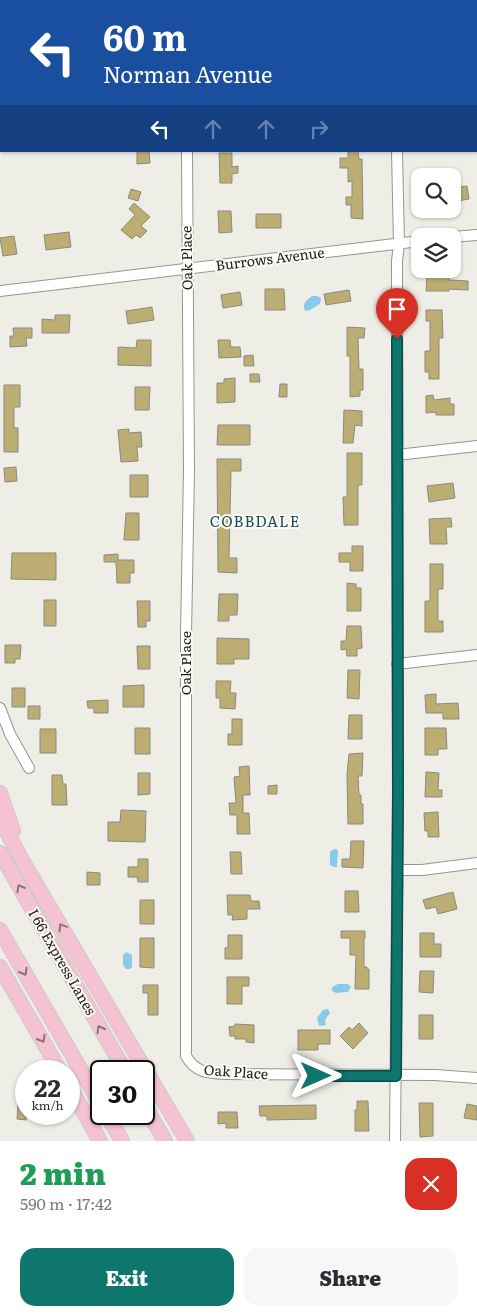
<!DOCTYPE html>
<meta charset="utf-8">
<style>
body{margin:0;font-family:Literata,serif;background:#f7f7f7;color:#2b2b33;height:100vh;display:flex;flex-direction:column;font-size:19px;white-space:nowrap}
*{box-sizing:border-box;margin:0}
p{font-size:16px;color:#7c7c81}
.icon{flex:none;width:28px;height:28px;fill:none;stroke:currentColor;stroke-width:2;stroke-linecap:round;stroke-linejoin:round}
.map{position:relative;height:1141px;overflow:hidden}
.side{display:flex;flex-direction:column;background:#fff;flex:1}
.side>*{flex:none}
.guide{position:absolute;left:0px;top:0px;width:478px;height:152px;box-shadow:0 1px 4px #0004;background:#1a4fa0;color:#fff;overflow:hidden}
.buttons{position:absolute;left:411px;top:168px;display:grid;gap:10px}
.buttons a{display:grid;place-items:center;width:50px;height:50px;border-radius:10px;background:#fff;box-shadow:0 1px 4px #0004;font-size:25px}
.speed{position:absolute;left:15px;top:1060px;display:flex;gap:10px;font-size:25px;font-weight:700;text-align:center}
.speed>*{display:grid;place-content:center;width:65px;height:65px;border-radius:50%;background:#fff;box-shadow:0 1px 4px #0004;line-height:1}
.speed small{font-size:12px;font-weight:400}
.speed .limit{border:2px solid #111;border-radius:8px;background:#fff;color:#111}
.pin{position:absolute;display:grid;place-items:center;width:42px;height:42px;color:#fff;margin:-51px -21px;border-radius:50% 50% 50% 0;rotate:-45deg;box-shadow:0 0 5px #0007}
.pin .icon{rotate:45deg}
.me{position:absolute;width:55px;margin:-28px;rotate:90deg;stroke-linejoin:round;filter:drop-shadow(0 0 4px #0008)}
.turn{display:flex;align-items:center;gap:18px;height:105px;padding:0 20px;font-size:22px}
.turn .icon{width:65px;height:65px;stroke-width:2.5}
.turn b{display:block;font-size:35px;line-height:42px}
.lanes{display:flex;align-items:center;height:48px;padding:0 20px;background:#0003;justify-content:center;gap:25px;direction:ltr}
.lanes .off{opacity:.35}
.round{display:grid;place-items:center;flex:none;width:52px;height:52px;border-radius:15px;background:#f7f7f7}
.head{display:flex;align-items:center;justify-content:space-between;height:85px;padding:0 20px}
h1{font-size:30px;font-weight:800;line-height:38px;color:#1e9e55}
.primary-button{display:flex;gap:10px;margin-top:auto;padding:10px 20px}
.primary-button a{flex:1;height:58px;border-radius:15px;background:#0f766e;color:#fff;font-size:20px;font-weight:800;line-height:58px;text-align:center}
.primary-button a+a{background:#f7f7f7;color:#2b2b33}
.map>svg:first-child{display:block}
</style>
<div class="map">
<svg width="477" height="1141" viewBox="0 0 477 1141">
<rect width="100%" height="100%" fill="#efeee6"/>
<path fill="#88cae9" d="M312 296H317L321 298 320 304 310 310 305 311C302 303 306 301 312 296Z
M336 849 338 851 337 867H334L330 865V852L332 850Z
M126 952 132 955V967L130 969H126L123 965V955Z
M338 984H348L351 987 348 992 336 993 332 991V987Z
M328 1009 330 1013 325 1020 326 1025 319 1026 317 1018 323 1010Z"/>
<path fill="#bcae73" stroke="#8b8983" d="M137 151H149L150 163 137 164Z
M348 151H358L359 159H362L363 219 351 218V205H346V197H352V181L348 182V168H340V158H348Z
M219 153H232V167L238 166V173L232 174V183H220Z
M467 186 469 199 452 202V188Z
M131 189 141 192 138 201 128 198Z
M134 203 150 217 141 226 147 231 140 238 136 235 132 239 121 230 135 215 129 209Z
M218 211H231L232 232 219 233Z
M256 214H281V228H256Z
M69 232 71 247 46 250 44 235Z
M14 236 17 254 3 256 0 238Z
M441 273H449V280L468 281V290L449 289V291H426L427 277H441Z
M265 289H284L285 310H265Z
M349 290 351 301 326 305 324 294Z
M240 292 242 305 223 308 221 295Z
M152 307 154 320 128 324 126 311Z
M426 310H442L443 338H439V379H429V372H425V351H430V321H426Z
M55 315H70L69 333H42V319L55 320Z
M347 327 365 328 364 338H358L359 369H363V390H360V396L350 397V356H347Z
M13 328H32V338H26L27 346 10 347V336H14Z
M137 340H151V366L118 365V347L136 348Z
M218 340H230L231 347H240L241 357 219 358Z
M253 355 254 366H244V356Z
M250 374H259L260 382H250Z
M235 378V402L217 403V383H224V379Z
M280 384H287V397H279Z
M4 385H20V407H14V428H18V452H4Z
M135 387H150L149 410H135Z
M433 395 434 400 450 398V404H454V415H436V412L426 413V396Z
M344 410 362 411V426L355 425 353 443H343Z
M218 425H250V445H217Z
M129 429V433L141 432 142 447H137L138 461 121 462 118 430Z
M347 453H362V485H358V525H344L343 497H347Z
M217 459H241V471H231L229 558H237V573L218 572Z
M16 467 17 481 5 482 4 468Z
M130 475H148V497H130Z
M453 483 455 498 429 502 427 486Z
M126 513H139V540H124Z
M451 518 452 527H446L447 544H430L429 519Z
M352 546H363V571H350V562H339V553H352Z
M12 553H56V580L11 579Z
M118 554V560H134V573H130V583H117L116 562H104V555Z
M430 564H443V589H438V621H443V632H425V601H430Z
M347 583 356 584V588H361V611H347Z
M219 594H238L237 615H229V621H218Z
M44 600H56V626H44Z
M137 601H150V621H146V627H138Z
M347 626H361L362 648 357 649V656H347L346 649 341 650V641H346Z
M217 638 249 639V659H234V664H217Z
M5 645H21L20 659H15V663H5Z
M137 646H150V669H138Z
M348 670H360L359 699 347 698Z
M216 681H231L230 693H236L235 709 220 708V698H216Z
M144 685V707H123V686Z
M12 688H25V707H12Z
M436 694V704L458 703 459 719H443V713H426L425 695Z
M108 700V713H94V708H88L87 701Z
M28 706H40V719H28Z
M349 715H362V739H348Z
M232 719H242V745H228V734H232Z
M135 728H150V754H135Z
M425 728H446L447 749H438V755H425Z
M40 729H56V753H40Z
M363 753 362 776H358L359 795H361V804H363V824H348L347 774 349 754Z
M249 766 250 795H243V813H249L250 834H237V815H230L229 803H236L234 777 240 776 239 767Z
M426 772 439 773 438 790H442V797H425Z
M138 773H150V794L138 795Z
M52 775H62L63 784H66L67 805H52Z
M277 785V794H268V786Z
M121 810 146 811 145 842 108 841V822H120Z
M438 812 439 837H428V831H425L424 813Z
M351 841H364L363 868 342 867V859H350Z
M230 852H241L242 874H231Z
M138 859H148V882H138L137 877H128V867H138Z
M87 872 100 873V885H87Z
M345 891H358L359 912H345Z
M453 892 457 909 438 914 436 907 426 909 423 900Z
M227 895H250L251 901H259L260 909H247V919L232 920 233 915H228Z
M140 900H154V924H140Z
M341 931H365V938H364V967H367V969H369V989H355L356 955H350V938H341Z
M420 933H434V944H441V957H420Z
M228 935H242V959H225V948L228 947Z
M140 938H154V968L140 967Z
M420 971H434L433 993 419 992Z
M227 977H249V986H242V1004H227Z
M143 985H158V1015H148V993H143Z
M419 1015H433V1039H419Z
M359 1023 368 1033 353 1049 340 1036 349 1027 352 1030Z
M235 1024 254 1025V1043L246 1042V1039H235V1036H230L229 1027 235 1026Z
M298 1030H330V1044H318V1050H298Z
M357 1101H368L369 1131H355V1110H357Z
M18 1103H26V1120L17 1119Z
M419 1103H433V1136L420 1137Z
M467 1104 477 1106V1120L464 1118Z
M316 1105V1119L267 1120V1116H260L259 1106Z
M218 1112H237L238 1128H226V1123L218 1124Z"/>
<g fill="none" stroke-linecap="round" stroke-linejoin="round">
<defs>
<path id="minor" d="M187 0V1
M396 0V1
M476 5H477
M187 151 189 471 186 635V1056C195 1072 207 1073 224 1074L435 1075 477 1078
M452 237 477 235
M0 291 420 241
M397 455 477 446
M397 664 477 655
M0 708 10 734 29 768
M397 870H422L477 863
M395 1141 398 793 397 261 399 244 397 151"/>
<path id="highway" d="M0 793 13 831
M0 819 22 860 187 1141
M0 853 125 1071
M0 930 101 1105
M0 967 60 1071
M69 1086 100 1141
M144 1104 165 1141
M107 1114 122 1141"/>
</defs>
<use href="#minor" stroke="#97958f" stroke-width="12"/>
<use href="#highway" stroke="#cacac9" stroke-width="16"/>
<use href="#minor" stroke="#fff" stroke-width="10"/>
<use href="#highway" stroke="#f5c2d4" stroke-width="14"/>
</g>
<defs><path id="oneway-chevron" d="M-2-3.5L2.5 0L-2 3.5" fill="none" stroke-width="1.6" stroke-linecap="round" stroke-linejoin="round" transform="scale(1.25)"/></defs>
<g stroke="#8c727a">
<use href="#oneway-chevron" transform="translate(20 888) rotate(-120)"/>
<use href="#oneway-chevron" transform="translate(62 927) rotate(-121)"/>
<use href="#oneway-chevron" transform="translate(24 972) rotate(60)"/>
<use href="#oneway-chevron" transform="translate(100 1029) rotate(-120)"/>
<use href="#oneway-chevron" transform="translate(42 1039) rotate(60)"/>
</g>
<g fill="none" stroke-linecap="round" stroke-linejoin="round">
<defs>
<path id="route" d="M316 1076H396L398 793 397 339"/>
</defs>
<use href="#route" stroke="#0a4d48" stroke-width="12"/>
<use href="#route" stroke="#0f766e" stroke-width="9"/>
</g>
<g text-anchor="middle" stroke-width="4" stroke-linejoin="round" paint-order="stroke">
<g font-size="14" fill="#22211f" stroke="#fcfbf4">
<text transform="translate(187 258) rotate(-91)" y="5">Oak Place</text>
<text transform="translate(270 259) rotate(-7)" y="5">Burrows Avenue</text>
<text transform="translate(186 663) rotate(-90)" y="5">Oak Place</text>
<text transform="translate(62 962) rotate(60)" y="5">I 66 Express Lanes</text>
<text transform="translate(236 1072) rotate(4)" y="5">Oak Place</text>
</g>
<g font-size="15" letter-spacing="1" fill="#174b5b" stroke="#fcfbf4">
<text x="255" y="527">COBBDALE</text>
</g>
</g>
</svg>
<div class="buttons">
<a><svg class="icon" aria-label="search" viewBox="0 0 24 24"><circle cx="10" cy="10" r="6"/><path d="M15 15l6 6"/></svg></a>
<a><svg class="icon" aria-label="layers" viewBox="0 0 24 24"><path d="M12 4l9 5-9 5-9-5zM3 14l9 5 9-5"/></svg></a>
</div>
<div class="speed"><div>22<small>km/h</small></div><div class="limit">30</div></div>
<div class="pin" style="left:397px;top:339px;background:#d93025"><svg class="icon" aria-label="arrive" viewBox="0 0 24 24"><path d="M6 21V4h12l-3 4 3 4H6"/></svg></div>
<svg class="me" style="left:316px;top:1076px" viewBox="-20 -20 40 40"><path d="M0-17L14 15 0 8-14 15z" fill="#0f766e" stroke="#fff" stroke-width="4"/></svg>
<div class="guide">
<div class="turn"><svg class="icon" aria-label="left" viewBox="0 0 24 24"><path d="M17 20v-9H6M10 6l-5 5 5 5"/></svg><div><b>60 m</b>Norman Avenue</div></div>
<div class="lanes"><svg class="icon" aria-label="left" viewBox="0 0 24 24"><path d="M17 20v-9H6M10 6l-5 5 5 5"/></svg><svg class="icon off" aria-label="ahead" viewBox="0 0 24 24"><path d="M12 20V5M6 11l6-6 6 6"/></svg><svg class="icon off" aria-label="ahead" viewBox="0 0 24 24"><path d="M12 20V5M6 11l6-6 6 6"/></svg><svg class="icon off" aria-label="right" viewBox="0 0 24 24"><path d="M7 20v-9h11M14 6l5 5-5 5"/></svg></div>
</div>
</div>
<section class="side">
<div class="head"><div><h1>2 min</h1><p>590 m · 17:42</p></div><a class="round" style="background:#d93025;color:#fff"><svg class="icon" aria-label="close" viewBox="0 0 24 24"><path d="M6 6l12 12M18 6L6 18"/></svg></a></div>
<div class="primary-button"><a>Exit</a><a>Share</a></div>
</section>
